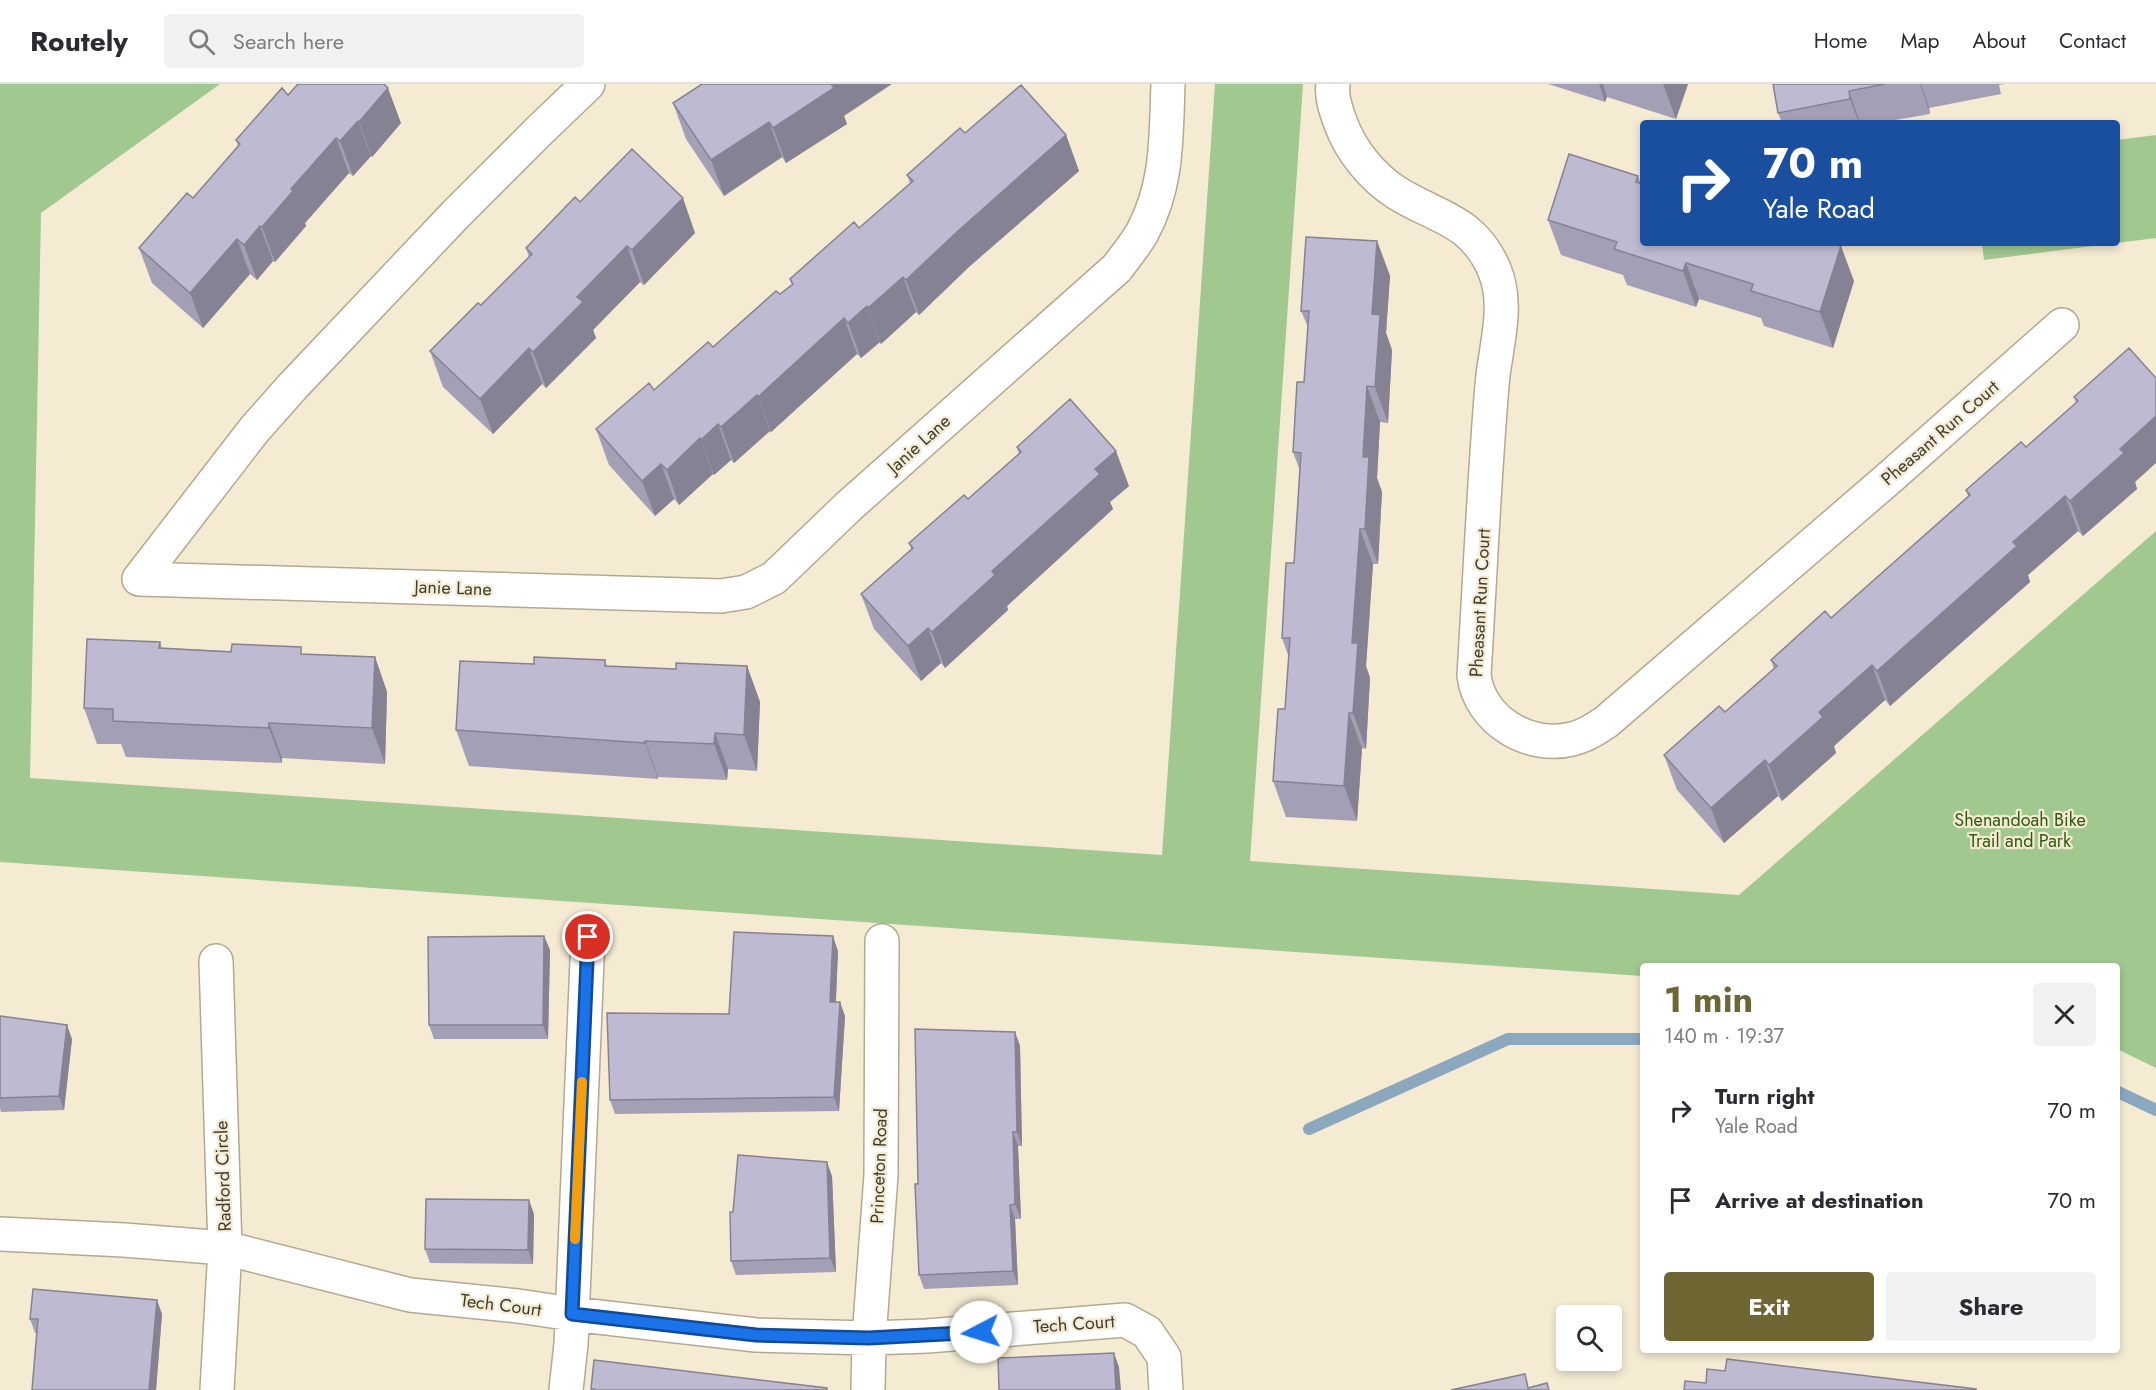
<!DOCTYPE html>
<meta charset="utf-8">
<style>
body{margin:0;font-family:Jost,sans-serif;background:#f2f2f3;color:#2b2b33;height:100vh;display:flex;flex-direction:column;font-size:22px;white-space:nowrap}
*{box-sizing:border-box;margin:0}
p{font-size:20px;color:#7c7c81}
.icon{flex:none;width:33px;height:33px;fill:none;stroke:currentColor;stroke-width:2;stroke-linecap:round;stroke-linejoin:round}
.map{position:relative;flex:1;overflow:hidden}
.side{position:absolute;left:1640px;top:879px;width:480px;height:390px;display:flex;flex-direction:column;background:#fff;border-radius:6px;box-shadow:0 3px 9px #0003}
.side>*{flex:none}
.hud{position:absolute;left:1640px;top:36px;width:480px;height:126px;border-radius:6px;box-shadow:0 3px 9px #0003;background:#1a4fa0;color:#fff;overflow:hidden}
.buttons{position:absolute;left:1556px;top:1221px;display:grid;gap:12px}
.buttons a{display:grid;place-items:center;width:66px;height:66px;border-radius:6px;background:#fff;box-shadow:0 3px 9px #0003;font-size:30px}
.pin{position:absolute;display:grid;place-items:center;width:51px;height:51px;color:#fff;margin:-26px;border:3px solid #fff;border-radius:50%;box-shadow:0 2px 6px #0007}
.me{position:absolute;width:66px;margin:-33px;rotate:265deg;stroke-linejoin:round;filter:drop-shadow(0 0 4px #0008)}
.turn{display:flex;align-items:center;gap:21px;height:126px;padding:0 24px;font-size:27px}
.turn .icon{width:78px;height:78px;stroke-width:2.5}
.turn b{display:block;font-size:42px;line-height:51px}
.round{display:grid;place-items:center;flex:none;width:63px;height:63px;border-radius:6px;background:#f2f2f3}
.summary{display:flex;align-items:center;justify-content:space-between;height:102px;padding:0 24px}
h1{font-size:36px;font-weight:700;line-height:45px;color:#6e6734}
.action{display:flex;gap:12px;margin-top:auto;padding:12px 24px}
.action a{flex:1;height:69px;border-radius:6px;background:#6e6734;color:#fff;font-size:24px;font-weight:700;line-height:69px;text-align:center}
.action a+a{background:#f2f2f3;color:#2b2b33}
ul{padding:0;list-style:none}
li{display:flex;align-items:center;gap:18px;height:90px;padding:0 24px}
li div{flex:1}
li b{display:block;font-size:22px}
li em{font-style:normal}
header{display:flex;align-items:center;gap:36px;box-sizing:border-box;height:84px;padding:0 30px;background:#fff;border-bottom:2px solid #e1e1e2}
header strong{font-size:28px}
nav{display:flex;gap:33px;margin-inline-start:auto;font-size:21px}
.search{width:420px;height:54px;background:#f2f2f3;display:flex;align-items:center;gap:15px;box-sizing:border-box;padding:0 21px;border-radius:6px;color:#7c7c81;font-size:22px}
.map>svg:first-child{display:block}
</style>
<header>
<strong>Routely</strong>
<div class="search"><svg class="icon" aria-label="search" viewBox="0 0 24 24"><circle cx="10" cy="10" r="6"/><path d="M15 15l6 6"/></svg>Search here</div>
<nav><a>Home</a><a>Map</a><a>About</a><a>Contact</a></nav>
</header>
<div class="map">
<svg width="2156" height="1306" viewBox="0 0 2156 1306">
<rect width="100%" height="100%" fill="#f5ebd3"/>
<path fill="#a0c88f" d="M0 0H220L41 129 30 694 1162 771 1215 0H1303L1250 777 1739 811 2156 447V984L2117 965 2116 882H1642V892L0 778Z
M2156 51V154L1984 176 1982 159H2116L2117 56Z"/>
<g fill="none" stroke-linecap="round" stroke-linejoin="round">
<path stroke="#8ca8bf" stroke-width="12" d="M2116 1007 2156 1026
M1309 1045 1508 955H1642"/>
<defs>
<path id="street" d="M588 0 538 48 455 131 293 302 254 346 139 495 721 512 746 508 774 494 849 422 1117 184C1125 173 1135 161 1142 149 1168 101 1166 54 1168 0
M1333 0C1331 13 1336 27 1341 40 1351 67 1372 93 1397 109 1437 134 1472 135 1494 185 1510 222 1495 263 1492 301 1484 397 1480 494 1474 591 1479 636 1529 666 1572 655 1585 652 1596 645 1606 638L1888 395 2062 241
M216 877 225 1164 217 1306
M0 1150 124 1156 225 1164 410 1211 518 1222 572 1230 756 1251 869 1254 927 1252 1125 1236 1147 1248 1164 1273 1166 1306
M566 1306 571 1260 588 853
M868 1306 869 1254 881 1091 882 857"/>
</defs>
<use href="#street" stroke="#b3a992" stroke-width="36"/>
<use href="#street" stroke="#fff" stroke-width="33"/>
</g>
<path fill="#a3a0b5" d="M1548 0H1688L1676 35 1607 13 1605 18Z
M1773 0H2005L1999 1 2001 10 1929 24 1930 30 1878 39H1782L1778 29Z
M288 11 401 39 372 73 371 72 353 92 349 89 305 139 306 142 275 178 273 177 257 196 250 190 203 244 152 199 139 164 193 114 238 62 236 56Z
M673 19 844 32 847 40 786 79 782 73 724 112 686 55Z
M965 49 1066 51 1079 87 970 182 919 231 916 228 881 260 880 258 861 274 857 270 771 348 770 347 734 379 731 376 714 391 713 390 679 421 674 415 655 432 609 381 596 345 654 306 713 263 780 210 792 201 790 195 859 144 910 99 907 91Z
M1638 92 1641 100 1854 197 1833 264 1764 242 1761 234 1699 215 1696 223 1627 201 1623 191 1561 171 1548 136Z
M695 149 644 201 640 198 593 246 596 254 546 304 542 300 493 350 443 303 430 267 481 221 529 173 526 164Z
M1377 157 1390 192 1386 249 1392 266 1388 339 1380 338 1377 394 1382 408 1378 480H1373L1366 582 1370 594 1366 665 1362 664 1357 737 1286 733 1273 697 1285 625 1289 574 1282 554 1294 479 1300 387 1293 368 1304 298 1308 243 1301 227Z
M2129 264 2135 398 2137 405 2083 452 2078 447 2028 491 2030 498 1890 622 1885 616 1834 662 1836 669 1782 717 1778 712 1724 759 1677 706 1664 671 1725 628 1774 585 1771 576 1831 534 1968 412 1966 406 2026 363 2076 319 2074 313Z
M1017 363 1129 402 1110 418 1113 425 1007 522 1008 526 945 584 941 579 921 597 874 545 861 510 911 465 909 459 968 415 1019 370Z
M160 558 162 564 375 573 387 608 385 680 282 674V679L126 673 121 660H97L84 624Z
M605 576 607 582 676 585 747 582 760 618 757 687 728 685 727 696 658 693V695L469 682 456 646 534 580Z
M544 852 550 866 548 955H434L429 941Z
M838 867 836 918 845 932 839 1027 615 1030 610 1016 729 930Z
M0 932 72 955 64 1026 1 1028 0 1024Z
M1015 948 1020 962 1022 1062H1018L1021 1135H1015L1018 1201 924 1205 919 1191 918 1100Z
M832 1092 836 1188 736 1191 731 1177Z
M534 1130 533 1180 430 1179 425 1165Z
M162 1230 156 1306H32L37 1249H35L30 1235Z"/>
<path fill="#858293" d="M830 0H892L844 32 847 40 786 79 773 44Z
M1599 0H1603L1607 13 1605 18Z
M1663 0H1688L1676 35Z
M1920 0H1921L1929 24 1930 30Z
M388 4 401 39 372 73 359 38Z
M1849 7 1860 39H1859L1850 15Z
M358 37 371 72 353 92 340 57Z
M769 38 782 73 724 112 711 76Z
M1066 51 1079 87 970 182 919 231 906 196 958 147Z
M336 54 349 89 305 139 306 142 275 178 262 143 291 105Z
M683 114 695 149 644 201 632 166Z
M260 142 273 177 257 196 244 161Z
M237 155 250 190 203 244 190 209Z
M1377 157 1390 192 1386 249 1392 266 1388 339 1375 303 1372 230Z
M627 162 640 198 593 246 596 254 546 304 533 268 577 213Z
M1841 162 1854 197 1833 264 1820 228Z
M1686 179 1699 215 1696 223 1683 187Z
M903 193 916 228 881 260 868 224Z
M867 222 880 258 861 274 848 239Z
M844 234 857 270 771 348 758 313Z
M529 264 542 300 493 350 480 315Z
M1367 302 1380 338 1377 394 1382 408 1378 480 1365 445 1363 373Z
M757 311 770 347 734 379 721 343Z
M2156 332V379L2135 398 2137 405 2083 452 2070 417 2120 365Z
M718 340 731 376 714 391 701 356Z
M700 354 713 390 679 421 667 386Z
M1116 367 1129 402 1110 418 1113 425 1007 522 1008 526 945 584 932 548 1095 385Z
M661 380 674 415 655 432 642 397Z
M2065 412 2078 447 2028 491 2030 498 1890 622 1877 587 2013 458Z
M1360 445 1373 480 1366 582 1370 594 1366 665 1353 629 1352 559Z
M928 544 941 579 921 597 908 562Z
M375 573 387 608 385 680 372 644Z
M1872 581 1885 616 1834 662 1836 669 1782 717 1769 681 1819 628Z
M747 582 760 618 757 687 744 651Z
M1349 629 1362 664 1357 737 1344 702Z
M269 639 282 674V679L269 644Z
M715 649 728 685 727 696 714 660Z
M645 657 658 693V695L645 659Z
M1765 676 1778 712 1724 759 1711 724Z
M544 852 550 866 548 955 543 941Z
M833 852 838 867 835 932 830 918Z
M840 918 845 932 839 1027 834 1013Z
M67 941 72 955 64 1026 59 1012Z
M1015 948 1020 962 1022 1062 1017 1048Z
M1013 1048 1018 1062 1021 1135 1015 1120Z
M827 1078 832 1092 836 1188 830 1174Z
M529 1116 534 1130 533 1180 528 1166Z
M1010 1121 1015 1135 1018 1201 1013 1187Z
M157 1216 162 1230 156 1306H149Z
M1114 1269 1119 1283 1121 1306H1116Z"/>
<path fill="#bebad2" stroke="#858293" stroke-width="1.5" d="M298 0H384L388 4 359 38 358 37 340 57 336 54 291 105 293 107 262 143 260 142 244 161 237 155 190 209 139 164 187 109 193 114 240 60 236 56 282 4 288 11Z
M702 0H831L834 4 773 44 769 38 711 76 673 19Z
M1773 0H1885L1849 7 1850 15 1778 29Z
M1021 1 1066 51 958 147 906 196 903 193 868 224 867 222 848 239 844 234 758 313 757 311 721 343 718 340 701 356 700 354 667 386 661 380 642 397 596 345 649 299 654 306 708 258 713 263 776 207 780 210 793 200 790 195 854 138 859 144 913 97 907 91 960 44 965 49Z
M632 65 683 114 632 166 627 162 577 213 583 218 533 268 529 264 480 315 430 267 478 219 481 221 532 170 526 164 575 113 580 118Z
M1569 70 1638 92 1636 98 1642 100V159H1831L1841 162 1820 228 1751 207 1753 200 1686 179 1683 187 1614 165 1617 158 1548 136Z
M1306 153 1377 157 1372 230 1380 231 1375 303 1367 302 1363 373H1369L1365 445H1360L1352 559H1358L1353 629H1349L1344 702 1273 697 1278 625H1285L1290 554H1282L1286 479H1294L1301 369 1293 368 1297 298H1304L1309 227H1301Z
M2129 264 2156 294V332L2120 365 2124 369 2070 417 2065 412 2013 458 2017 462 1877 587 1872 581 1819 628 1823 633 1769 681 1765 676 1711 724 1664 671 1719 622 1725 628 1777 582 1771 576 1825 527 1831 534 1970 411 1966 406 2021 358 2026 363 2078 317 2074 313Z
M1070 315 1116 367 1095 385 1100 390 992 487 995 491 932 548 928 544 908 562 861 510 913 464 909 459 964 411 968 415 1021 368 1017 363Z
M87 555 160 558 159 564 231 568 232 560 301 563V570L375 573 372 644 269 639V644L113 637V625L84 624Z
M534 573 605 576V582L676 585V579L747 582 744 651 715 649 714 660 645 657V659L456 646 460 577 534 580Z
M734 848 833 852 830 918H840L834 1013 610 1016 607 929 729 930Z
M544 852 543 941H429L428 853Z
M0 932 67 941 59 1012 0 1014Z
M915 945 1015 948 1017 1048H1013L1015 1120 1010 1121 1013 1187 919 1191 915 1100H918Z
M738 1071 827 1078 830 1174 731 1177 730 1128H733Z
M426 1115 529 1116 528 1166 425 1165Z
M33 1205 157 1216 149 1306H32L38 1235H30Z
M1114 1269 1116 1306H999L998 1274Z
M1727 1275 1976 1305V1306H1684L1685 1297 1706 1299 1707 1285 1725 1287Z
M594 1276 827 1304V1306H594V1305H591Z
M1525 1290 1528 1304 1547 1299 1549 1306H1451Z"/>
<g fill="none" stroke-linecap="round" stroke-linejoin="round">
<defs>
<path id="route" d="M588 853 572 1230 756 1251 869 1254 981 1248"/>
</defs>
<use href="#route" stroke="#114b97" stroke-width="15"/>
<use href="#route" stroke="#1a73e8" stroke-width="10"/>
<path stroke="#f59e0b" stroke-width="10" d="M575 1155 582 998"/>
</g>
<g text-anchor="middle" stroke-width="4.5" stroke-linejoin="round" paint-order="stroke">
<g font-size="18" fill="#403c32" stroke="#f5ebd3">
<text transform="translate(1940 349) rotate(-41)" y="6">Pheasant Run Court</text>
<text transform="translate(919 360) rotate(-42)" y="6">Janie Lane</text>
<text transform="translate(453 504) rotate(2)" y="6">Janie Lane</text>
<text transform="translate(1480 519) rotate(-87)" y="6">Pheasant Run Court</text>
<text transform="translate(879 1082) rotate(-88)" y="6">Princeton Road</text>
<text transform="translate(223 1092) rotate(-92)" y="6">Radford Circle</text>
<text transform="translate(501 1221) rotate(7)" y="6">Tech Court</text>
<text transform="translate(1074 1240) rotate(-4)" y="6">Tech Court</text>
</g>
<g font-size="18" fill="#2d5b11" stroke="#f5ebd3">
<text x="2020" y="742">Shenandoah Bike<tspan x="2020" dy="21">Trail and Park</tspan></text>
</g>
</g>
</svg>
<div class="buttons">
<a><svg class="icon" aria-label="search" viewBox="0 0 24 24"><circle cx="10" cy="10" r="6"/><path d="M15 15l6 6"/></svg></a>
</div>
<div class="pin" style="left:588px;top:853px;background:#d93025"><svg class="icon" aria-label="arrive" viewBox="0 0 24 24"><path d="M6 21V4h12l-3 4 3 4H6"/></svg></div>
<svg class="me" style="left:981px;top:1248px" viewBox="-20 -20 40 40"><circle r="19" fill="#fff"/><path d="M0-13L10 11 0 6-10 11z" fill="#1a73e8"/></svg>
<div class="hud">
<div class="turn"><svg class="icon" aria-label="right" viewBox="0 0 24 24"><path d="M7 20v-9h11M14 6l5 5-5 5"/></svg><div><b>70 m</b>Yale Road</div></div>
</div>
<section class="side">
<div class="summary"><div><h1>1 min</h1><p>140 m · 19:37</p></div><a class="round"><svg class="icon" aria-label="close" viewBox="0 0 24 24"><path d="M6 6l12 12M18 6L6 18"/></svg></a></div>
<ul>
<li><svg class="icon" aria-label="right" viewBox="0 0 24 24"><path d="M7 20v-9h11M14 6l5 5-5 5"/></svg><div><b>Turn right</b><p>Yale Road</p></div><em>70 m</em></li>
<li><svg class="icon" aria-label="arrive" viewBox="0 0 24 24"><path d="M6 21V4h12l-3 4 3 4H6"/></svg><div><b>Arrive at destination</b></div><em>70 m</em></li>
</ul>
<div class="action"><a>Exit</a><a>Share</a></div>
</section>
</div>
